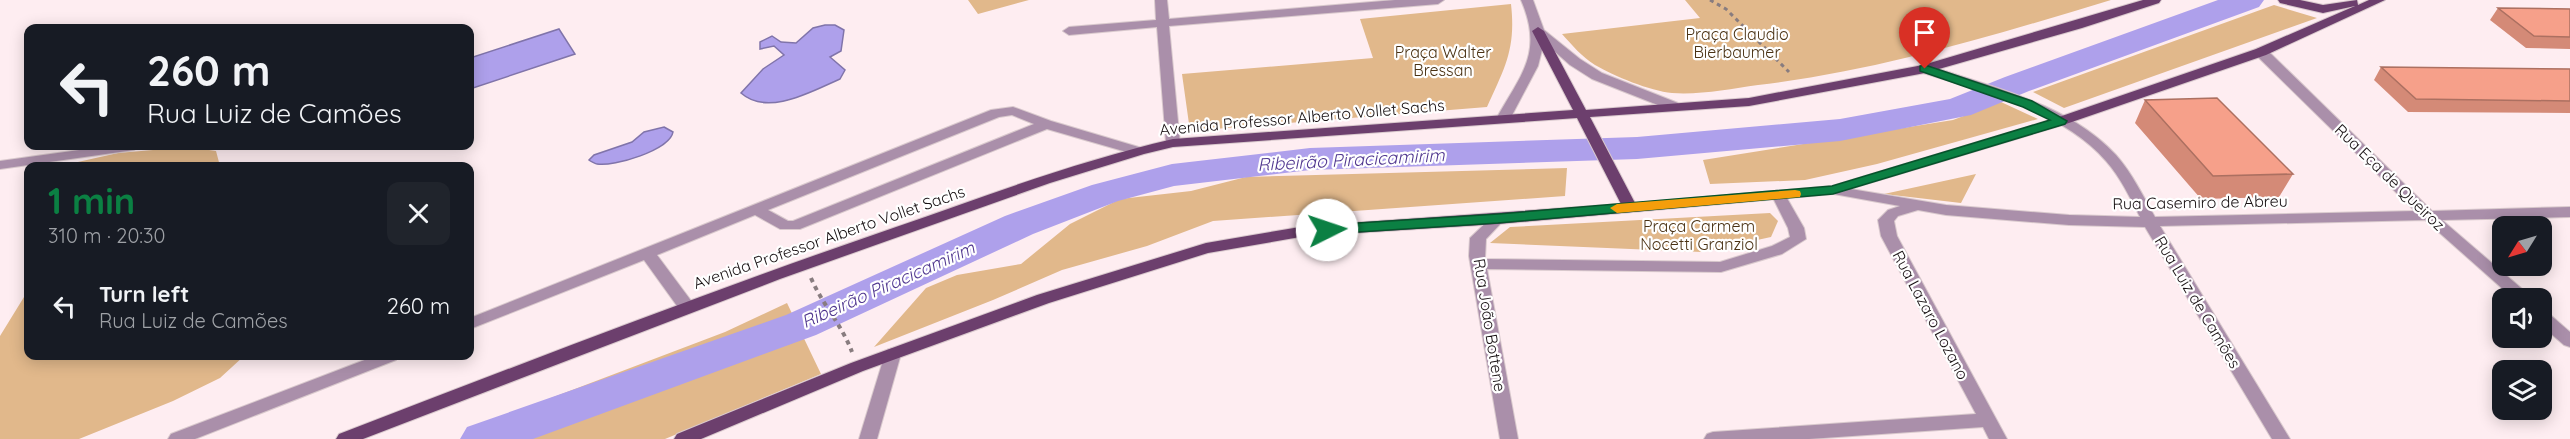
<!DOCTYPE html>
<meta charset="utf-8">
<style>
body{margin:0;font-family:Quicksand,sans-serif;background:#20242c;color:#f1f3f6;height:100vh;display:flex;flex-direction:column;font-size:22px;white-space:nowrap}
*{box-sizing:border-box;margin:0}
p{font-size:20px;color:#9ea1a6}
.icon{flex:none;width:33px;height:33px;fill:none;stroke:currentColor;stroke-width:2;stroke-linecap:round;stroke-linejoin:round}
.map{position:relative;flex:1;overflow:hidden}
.drawer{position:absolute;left:24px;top:162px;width:450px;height:198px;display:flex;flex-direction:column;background:#171b24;border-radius:12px;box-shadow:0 3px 15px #0003}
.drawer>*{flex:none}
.guide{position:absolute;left:24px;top:24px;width:450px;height:126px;border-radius:12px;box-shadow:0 3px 15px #0003;background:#171b24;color:#f1f3f6;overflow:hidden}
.needle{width:39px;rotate:233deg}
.buttons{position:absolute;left:2492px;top:216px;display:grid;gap:12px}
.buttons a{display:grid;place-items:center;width:60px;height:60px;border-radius:12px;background:#171b24;box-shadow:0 3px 15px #0003;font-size:30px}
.pin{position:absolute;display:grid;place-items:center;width:51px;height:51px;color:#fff;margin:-62px -26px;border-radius:50% 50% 50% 0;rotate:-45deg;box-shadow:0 0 6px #0007}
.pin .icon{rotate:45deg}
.me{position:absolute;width:66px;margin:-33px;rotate:86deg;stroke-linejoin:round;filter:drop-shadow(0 0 4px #0008)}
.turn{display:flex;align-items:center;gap:21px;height:126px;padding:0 24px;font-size:27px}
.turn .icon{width:78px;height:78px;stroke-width:2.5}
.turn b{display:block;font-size:42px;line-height:51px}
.round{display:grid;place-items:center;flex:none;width:63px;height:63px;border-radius:12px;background:#20242c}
.overview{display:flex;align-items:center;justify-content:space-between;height:102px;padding:0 24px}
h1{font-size:36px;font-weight:700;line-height:45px;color:#0b8043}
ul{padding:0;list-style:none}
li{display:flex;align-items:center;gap:18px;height:84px;padding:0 24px}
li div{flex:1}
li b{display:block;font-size:22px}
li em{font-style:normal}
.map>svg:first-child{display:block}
</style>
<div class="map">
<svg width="2570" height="439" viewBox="0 0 2570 439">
<rect width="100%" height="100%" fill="#feedf1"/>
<path fill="#e1b88b" d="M968 0H1029L978 14Z
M1685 0H2111C1995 35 1879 71 1758 85 1730 89 1700 95 1672 93 1650 91 1614 76 1595 65 1582 57 1572 45 1562 34L1700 18Z
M1511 4C1516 49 1505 67 1487 107L1190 131 1182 74 1373 58 1360 19Z
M2274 5 2317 18 2064 108 2033 92Z
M2001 102 2038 119 1877 164 1805 180 1710 184 1703 160 1953 120Z
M188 147 216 151 220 166H60L118 153Z
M1567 168 1565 196 1213 221 1147 246 1062 270 993 300 874 347 926 288 957 275 1021 264 1070 224 1120 199 1191 191 1246 177Z
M1976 174 1961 203 1884 194Z
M1770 213 1778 221 1771 237 1702 252 1490 243 1510 227Z
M28 281V356H244L220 378 173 401 79 439H0V336L24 297Z
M787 303 821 374 665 439H477L551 398 725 332Z"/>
<path fill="#aea0eb" stroke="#8074aa" stroke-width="1.5" d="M825 25H835L844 30 841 51 830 57 845 70 840 79C812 91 768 117 741 93L763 69 784 55 774 46 760 49V42L772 36 781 42 796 43 813 28Z
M559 29 575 54 470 89V58Z
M664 127 673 132C670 150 614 167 597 164 596 164 590 161 589 160L594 155 632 142 644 132Z"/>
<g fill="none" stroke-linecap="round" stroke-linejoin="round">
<path fill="#aea0eb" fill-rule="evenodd" d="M2218 0H2264L2259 7 2029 91 1971 115 1840 141 1637 159 1310 170 1174 186 1118 201 1033 234 816 335 533 439H460L467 427 786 315 1005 216 1092 185 1172 164 1310 148 1637 137 1840 119 1950 99 2005 77Z"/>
<defs>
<path id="minor" d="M1155 0H1167L1169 19 1395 0H1444L1438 4 1169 26 1180 143 1173 147 1166 143 1157 27 1069 35 1063 31 1069 27 1156 20Z
M1521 0H1533L1544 30 1580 59 1602 73 1678 103 1680 106 1678 109H1668L1592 79 1570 65 1544 42 1538 66 1510 119 1508 122H1498L1496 119C1521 74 1544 53 1521 0Z
M2261 48 2266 49 2432 211 2570 207V217L2442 220 2528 294 2530 298H2513L2425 220 2160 226 2290 439H2272L2145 227 2069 225 1946 215 1918 210 1898 216 1894 221 1897 236 2007 439H1989L1983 427 1809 439H1704L1707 434 1713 432 1976 414 1881 236 1878 220 1888 210 1900 206 1828 193 1826 190 1828 187 1833 186 1946 205 2069 215 2140 217C2130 198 2121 178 2106 161 2061 110 1983 92 1920 72L1918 69 1920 66H1930C1992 87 2069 104 2116 155 2132 173 2143 196 2155 217L2415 211 2256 55 2255 52 2256 49Z
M1013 107 1051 121 1142 148 1144 151 1137 155 1047 129 800 229H780L755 215 657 255 692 302 694 306 692 310H680L644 260 470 329V318L991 110ZM1012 115 1034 124 793 221H788L768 210 999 117Z
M108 146H141L134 150 0 169V161Z
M1779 191 1784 193 1804 228 1806 239 1782 254 1721 272 1487 269 1518 439H1500L1469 256 1470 238 1493 216H1503L1505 219 1486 239 1485 259 1720 262 1772 246 1790 237 1788 228 1772 196Z
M2541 310 2547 312 2570 332V347L2564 345 2541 325Z
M893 348 899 350 901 354 877 439H859L885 354 887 350Z
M375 356H398L396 360 195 439H168L171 434Z"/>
<path id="major" d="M2143 0H2161L2159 3 2082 28 1925 73 1749 106 1590 117 1635 203 1832 186 2056 118 2256 49 2355 6 2323 13 2280 3 2278 0H2300L2323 5 2357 0 2358 5 2369 0H2385L2266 55 2066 124 1833 194 1498 224 1306 236 1208 253 1049 303 863 371 701 439H674L677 434 851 363 1037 295 1206 243 1306 226 1621 204 1577 118 1173 147 1144 154 1050 183 780 279 363 439H336L339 434C524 363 709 291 896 227 988 195 1078 161 1173 139L1573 110 1532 31 1538 27 1544 31 1586 110 1749 98 1923 65Z"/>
</defs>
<use href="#minor" stroke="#d9c9cd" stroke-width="2"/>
<use href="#major" stroke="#d9c9cd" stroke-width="2"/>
<path stroke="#887c7f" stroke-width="3" stroke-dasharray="4 4" stroke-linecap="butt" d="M1710 0 1726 9 1789 72"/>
<path stroke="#887c7f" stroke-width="4" stroke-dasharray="4.5 4.5" stroke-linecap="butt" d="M811 278C822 304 842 325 852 352"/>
<use href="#minor" fill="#aa8faa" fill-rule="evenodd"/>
<use href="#major" fill="#6c3f6d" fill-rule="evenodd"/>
</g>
<path fill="#d48a77" d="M2498 8 2570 9V49L2526 48 2490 20Z
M2381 67 2570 69V113L2408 112 2374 80Z
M2145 100 2293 174 2279 197 2201 199 2135 123Z"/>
<path fill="#f6a08a" stroke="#ac7061" stroke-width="1.5" d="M2498 8 2570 9V37L2534 36Z
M2381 67 2570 69V101L2416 99Z
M2217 98 2293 174 2213 176 2145 100Z"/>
<path fill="#0b8043" stroke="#07532c" stroke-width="1.5" d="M1925 65 2032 101 2067 121 2065 124 1833 194 1498 223 1327 234 1320 230 1327 225 1498 214 1832 186 2050 120 2023 107 1920 71V66Z"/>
<path fill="#f59e0b" d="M1795 190 1800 191 1801 194 1800 197 1617 213 1610 208 1617 204Z"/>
<g text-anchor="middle" stroke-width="4.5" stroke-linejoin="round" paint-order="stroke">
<g font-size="16" fill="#4a3214" stroke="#fff">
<text x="1737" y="40">Praça Claudio<tspan x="1737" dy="18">Bierbaumer</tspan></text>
<text x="1443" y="58">Praça Walter<tspan x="1443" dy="18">Bressan</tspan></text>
<text x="1699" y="232">Praça Carmem<tspan x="1699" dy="18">Nocetti Granziol</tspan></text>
</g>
<g font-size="16" fill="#160f11" stroke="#fff">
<text transform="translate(1302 117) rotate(-5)" y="6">Avenida Professor Alberto Vollet Sachs</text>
<text transform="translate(2390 177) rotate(44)" y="6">Rua Eça de Queiroz</text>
<text transform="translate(2200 202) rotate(-1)" y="6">Rua Casemiro de Abreu</text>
<text transform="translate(829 237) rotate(-19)" y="6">Avenida Professor Alberto Vollet Sachs</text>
<text transform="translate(2198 302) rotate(59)" y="6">Rua Luiz de Camões</text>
<text transform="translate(1931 315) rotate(62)" y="6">Rua Lazaro Lozano</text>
<text transform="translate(1490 325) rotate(81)" y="6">Rua João Bottene</text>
</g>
<g font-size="18" font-style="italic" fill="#50378f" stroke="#fff">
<text transform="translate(1351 160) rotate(-3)" y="6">Ribeirão Piracicamirim</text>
<text transform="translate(888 285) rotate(-24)" y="6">Ribeirão Piracicamirim</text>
</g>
</g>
</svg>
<div class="buttons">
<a><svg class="needle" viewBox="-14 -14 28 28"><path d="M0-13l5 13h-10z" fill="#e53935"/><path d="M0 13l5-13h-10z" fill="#9ea1a6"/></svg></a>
<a><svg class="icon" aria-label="sound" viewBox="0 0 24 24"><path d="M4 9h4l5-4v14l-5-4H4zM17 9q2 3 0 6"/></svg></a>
<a><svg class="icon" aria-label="layers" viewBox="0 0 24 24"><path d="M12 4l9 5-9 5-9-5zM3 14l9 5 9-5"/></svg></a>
</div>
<div class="pin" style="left:1925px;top:69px;background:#d93025"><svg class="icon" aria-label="arrive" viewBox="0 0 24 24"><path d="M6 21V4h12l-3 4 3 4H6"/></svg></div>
<svg class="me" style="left:1327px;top:230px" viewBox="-20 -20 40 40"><circle r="19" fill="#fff"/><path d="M0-13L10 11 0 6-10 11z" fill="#0b8043"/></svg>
<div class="guide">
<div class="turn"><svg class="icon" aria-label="left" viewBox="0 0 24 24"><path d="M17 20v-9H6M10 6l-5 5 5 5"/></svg><div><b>260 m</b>Rua Luiz de Camões</div></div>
</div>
<section class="drawer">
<div class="overview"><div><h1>1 min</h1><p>310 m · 20:30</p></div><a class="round"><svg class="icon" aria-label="close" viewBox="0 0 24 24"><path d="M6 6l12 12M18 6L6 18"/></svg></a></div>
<ul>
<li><svg class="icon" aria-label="left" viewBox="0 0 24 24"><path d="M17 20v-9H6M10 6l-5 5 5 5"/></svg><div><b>Turn left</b><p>Rua Luiz de Camões</p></div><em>260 m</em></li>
</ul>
</section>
</div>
